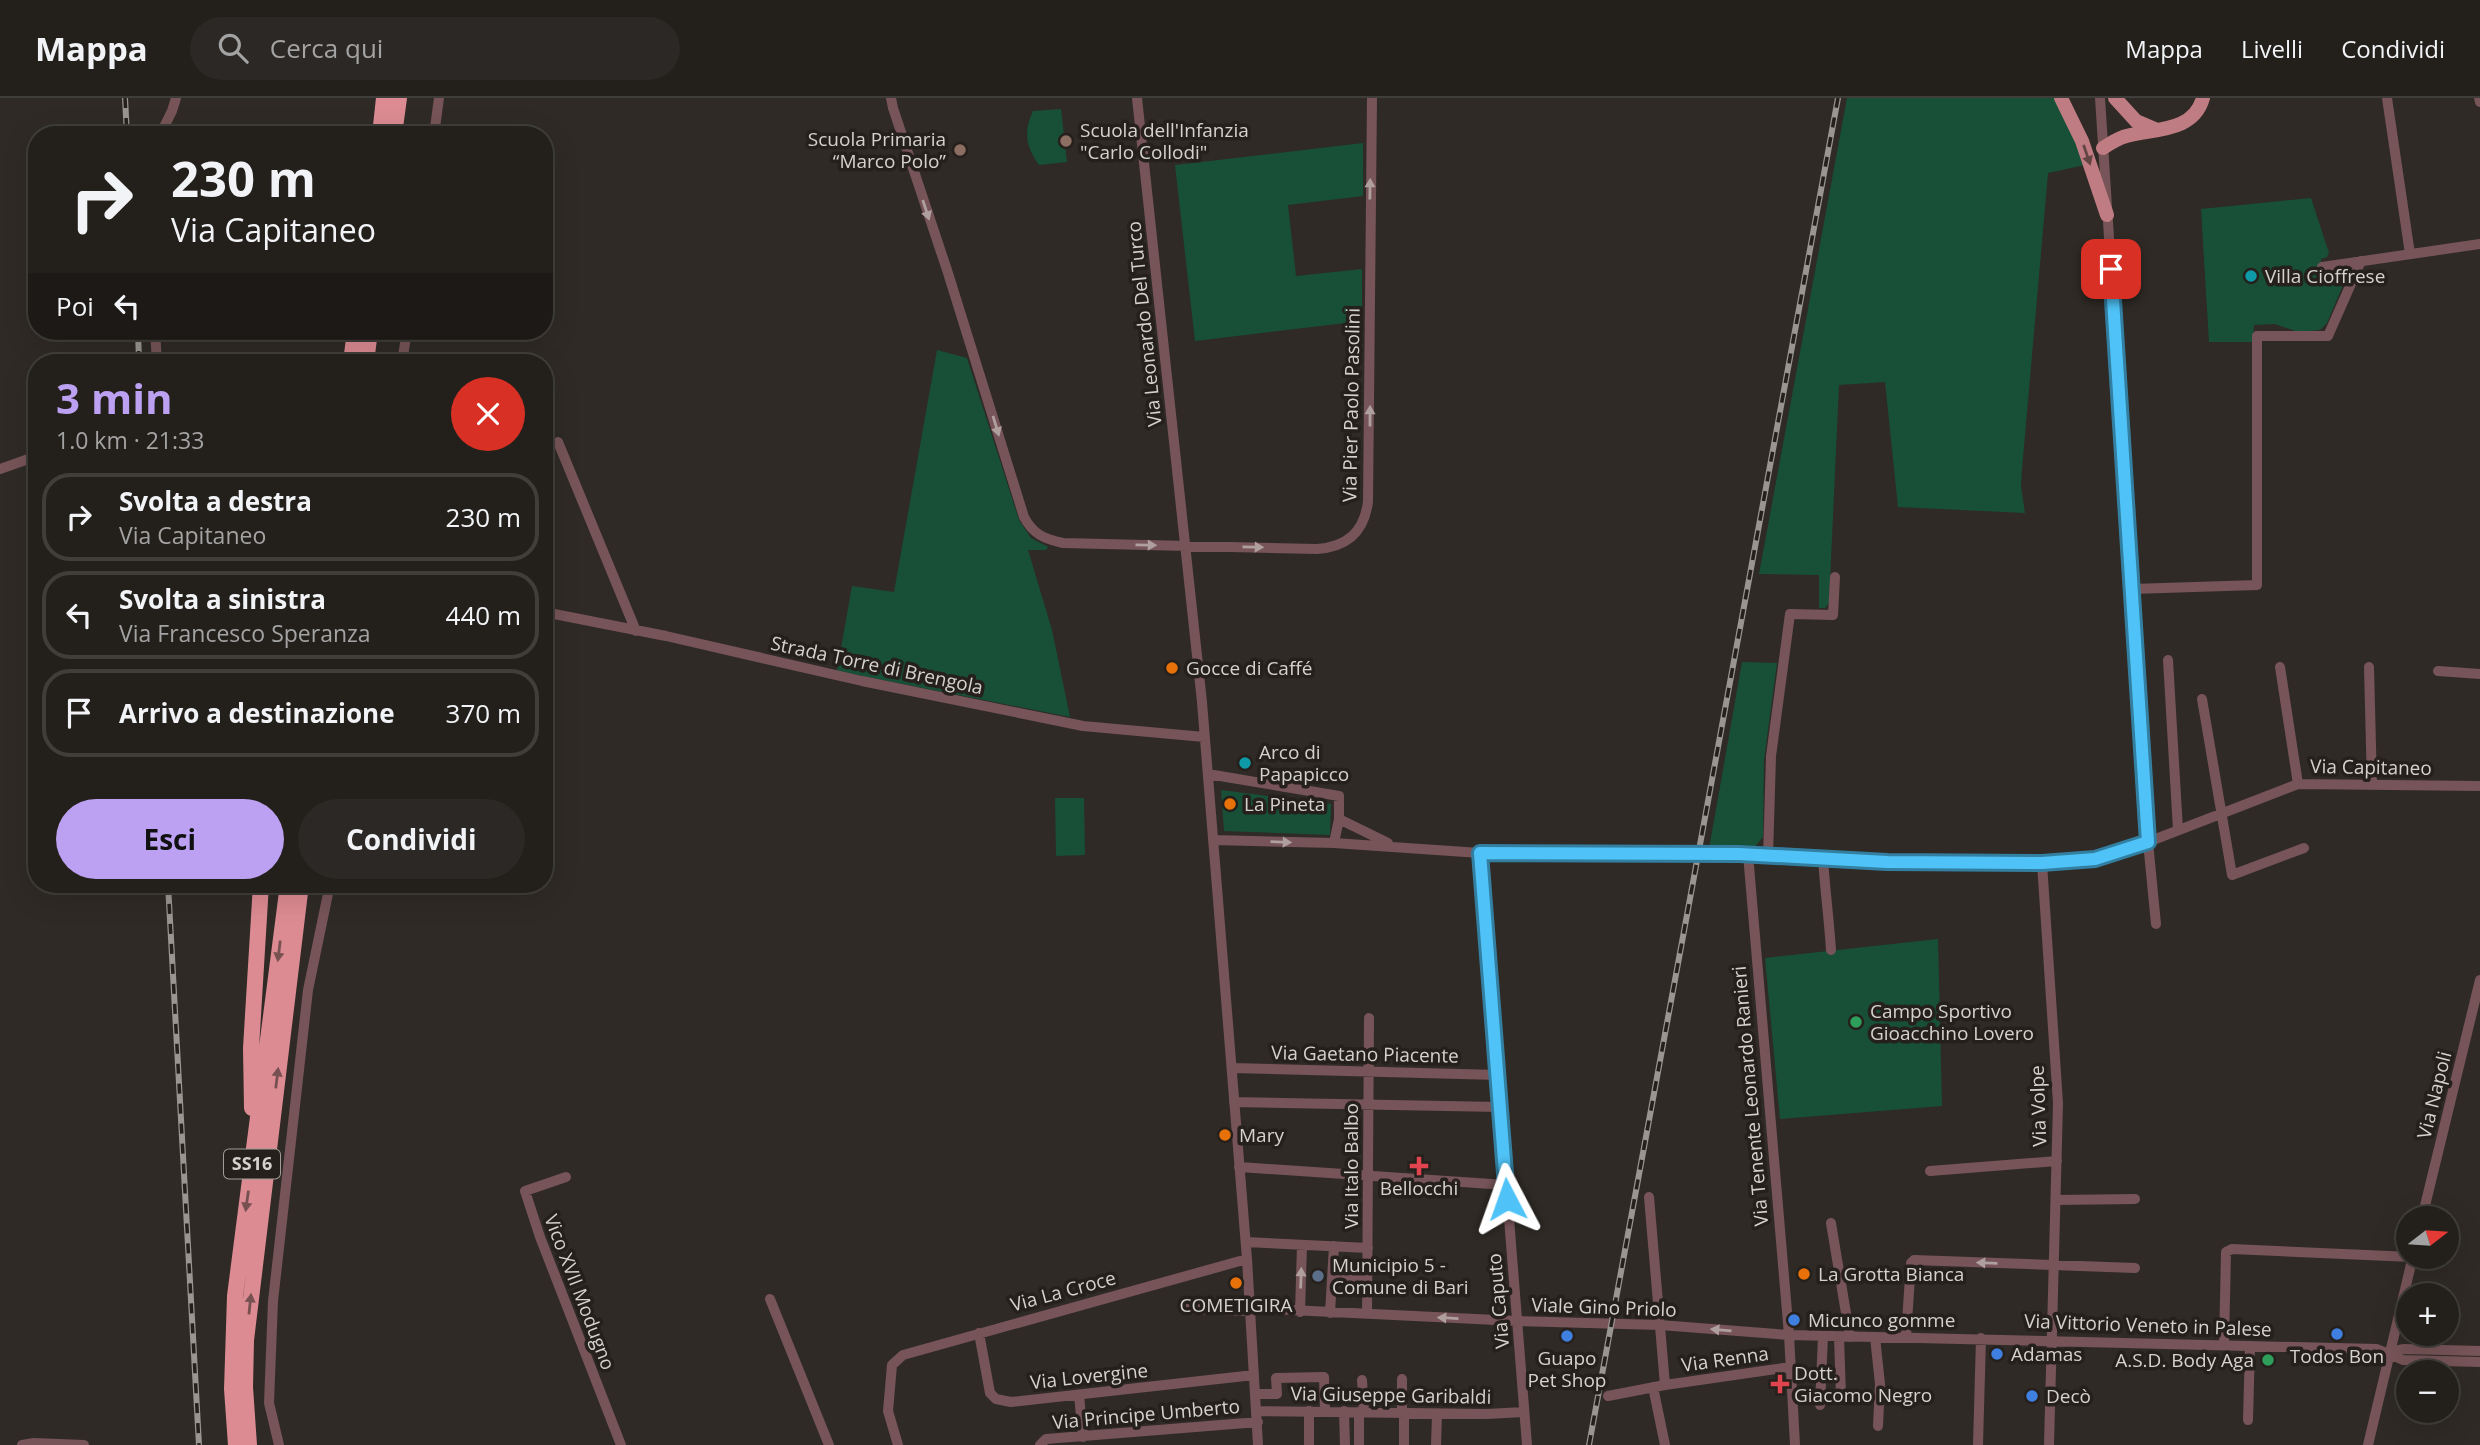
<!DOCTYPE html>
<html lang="it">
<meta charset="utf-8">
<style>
body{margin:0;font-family:"Open Sans",sans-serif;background:#2b2825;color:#f1f3f6;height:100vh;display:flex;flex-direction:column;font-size:26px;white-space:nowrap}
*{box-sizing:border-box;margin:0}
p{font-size:23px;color:#a3a3a3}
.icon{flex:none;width:38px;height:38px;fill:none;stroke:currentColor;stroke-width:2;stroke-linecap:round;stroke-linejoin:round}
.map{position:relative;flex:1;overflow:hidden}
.drawer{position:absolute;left:28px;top:256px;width:525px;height:539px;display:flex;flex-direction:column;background:#23201c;border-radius:28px;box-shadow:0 7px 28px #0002,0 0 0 2px #403e3b}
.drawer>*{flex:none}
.banner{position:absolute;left:28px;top:28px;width:525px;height:214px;border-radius:28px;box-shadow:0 7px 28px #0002,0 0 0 2px #403e3b;background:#23201c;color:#f1f3f6;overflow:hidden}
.needle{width:46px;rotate:73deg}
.fabs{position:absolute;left:2396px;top:1108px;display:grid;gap:14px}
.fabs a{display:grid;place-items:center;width:63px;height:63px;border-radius:50%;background:#23201c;box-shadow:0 7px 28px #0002,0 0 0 2px #403e3b;font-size:35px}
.pin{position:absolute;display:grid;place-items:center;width:60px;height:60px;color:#fff;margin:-30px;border-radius:14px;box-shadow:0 4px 10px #0006}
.me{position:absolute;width:77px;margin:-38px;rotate:356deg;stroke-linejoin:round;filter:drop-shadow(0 0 5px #0008)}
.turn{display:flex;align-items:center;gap:24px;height:147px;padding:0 28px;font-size:32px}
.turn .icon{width:91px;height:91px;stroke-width:2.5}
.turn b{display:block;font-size:49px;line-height:60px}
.then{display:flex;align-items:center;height:66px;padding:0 28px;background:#0003;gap:14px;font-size:26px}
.round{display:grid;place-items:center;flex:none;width:74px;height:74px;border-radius:37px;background:#2b2825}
.summary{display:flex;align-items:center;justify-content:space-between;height:119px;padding:0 28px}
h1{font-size:42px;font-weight:700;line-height:52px;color:#bca0f2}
.action{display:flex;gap:14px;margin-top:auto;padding:14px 28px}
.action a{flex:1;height:80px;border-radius:42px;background:#bca0f2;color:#111;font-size:28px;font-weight:700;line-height:80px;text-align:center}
.action a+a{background:#2b2825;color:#f1f3f6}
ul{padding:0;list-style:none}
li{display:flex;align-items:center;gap:21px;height:88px;margin:0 14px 10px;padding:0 14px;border:4px solid #403e3b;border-radius:28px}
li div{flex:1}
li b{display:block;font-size:26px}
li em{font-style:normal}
header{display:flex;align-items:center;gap:42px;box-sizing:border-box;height:98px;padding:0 35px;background:#23201c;border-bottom:2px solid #403e3b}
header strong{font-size:33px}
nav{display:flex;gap:38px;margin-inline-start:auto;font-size:24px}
.search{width:490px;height:63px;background:#2b2825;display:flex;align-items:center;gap:18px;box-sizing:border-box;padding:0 24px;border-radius:38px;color:#a3a3a3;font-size:26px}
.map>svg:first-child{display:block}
</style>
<header>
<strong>Mappa</strong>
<div class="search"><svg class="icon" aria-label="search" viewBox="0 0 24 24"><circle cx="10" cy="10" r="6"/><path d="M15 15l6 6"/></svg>Cerca qui</div>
<nav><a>Mappa</a><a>Livelli</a><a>Condividi</a></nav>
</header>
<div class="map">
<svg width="2480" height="1347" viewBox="0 0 2480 1347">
<rect width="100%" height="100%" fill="#2f2a25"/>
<path fill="#175036" d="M1847 0H2056L2085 67 2048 75 2022 371 2021 389 2025 415 1898 409 1885 284 1839 287 1829 505 1825 510H1819V477L1759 476Z
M1061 11 1067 64 1039 67C1026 49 1023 34 1033 13Z
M1363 45V98L1288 107 1296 178 1362 171V223L1195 243 1175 67Z
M2311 100 2329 155 2327 159 2321 161 2322 173 2346 170 2349 173 2327 225 2320 232 2298 234 2275 226 2254 227 2253 244H2209L2201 111Z
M937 252 967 260 1019 422 1031 440 1048 449 1046 452H1028L1052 532 1070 619 837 573 852 488 894 494Z
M1742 564 1777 565 1764 662 1763 739 1752 752 1709 751Z
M1221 692 1331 706 1330 737 1224 733Z
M1055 700H1084L1085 757 1056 758Z
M1938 841 1942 1008 1780 1021 1765 860Z"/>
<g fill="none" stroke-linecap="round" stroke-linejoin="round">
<path stroke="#765457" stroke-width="10" d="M891 0 893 10 948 175 1024 419C1033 436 1044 441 1063 445L1317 451C1347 449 1364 434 1368 404L1372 0
M1137 0 1202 604 1247 1161 1258 1347
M2100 0 2148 744 2156 826
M2387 0 2410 156
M2479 0 2480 4
M160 37 172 13 176 0
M434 37 439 0
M2322 169 2480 146
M155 233 157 264
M402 264 407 233
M558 344 636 533
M0 371 37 358
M2132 491 2257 487V238H2328L2361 163
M544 514 666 538 862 583 1083 628 1204 639
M2168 562 2178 732
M2280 569 2298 686
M2369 569 2372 687
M2438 573 2480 576
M2202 601 2232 777 2304 750
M1208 676 1339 698V721L1334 745
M1339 721 1388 745
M1213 742 1334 745 1480 755 1739 756 1887 763 2067 764 2095 761 2148 744 2298 686 2480 688
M1480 755 1527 1347
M1748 756 1789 1237 1795 1347
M1768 759 1771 658 1790 516 1833 517 1835 479
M1823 760C1825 792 1829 821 1831 852
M2042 765 2058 1005 2049 1347
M1232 970 1498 977
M1234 1004 1500 1009
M1239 1069 1506 1087
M1930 1073 2057 1063
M566 1079 525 1093 540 1139 621 1347
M2056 1102 2135 1101
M2422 1120 2480 882
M1831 1125 1850 1239
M1246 1144 1368 1150
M1332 1182H1367
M770 1201 829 1347
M1250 1210 1517 1223 1660 1227 1789 1237 2377 1251 2403 1262 2480 1264
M1184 1211 1250 1213
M1300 1214 1302 1147
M1330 1215 1334 1148
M1367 1216 1369 920
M979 1235 990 1295 996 1301 1011 1304 1254 1277
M1906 1238 1911 1165 1914 1162 2135 1170
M1839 1239 1841 1297
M1875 1239 1880 1286 1878 1328
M2224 1247 2226 1154 2232 1151 2412 1159
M2389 1254 2404 1251 2480 1253
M1362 1282 1364 1314
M1665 1287 1790 1269
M1653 1289 1665 1347
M1256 1296H1277L1276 1280 1324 1279 1325 1313
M1079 1297 1083 1339
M1608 1298 1665 1287 1649 1099
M1820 1307 1823 1239
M1258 1313 1487 1316 1524 1314
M1309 1313V1347
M1344 1313 1345 1347
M1359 1314V1347
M1402 1315V1281
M1404 1315V1347
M2248 1322 2250 1248
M22 1347 34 1345 84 1347
M279 1347 269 1305 273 1203 308 892 330 786
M898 1347 888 1313 892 1267 903 1257 1247 1161
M1040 1347 1046 1341 1258 1324
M1436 1347 1437 1316
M1978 1347 1981 1240
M2368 1347 2413 1158"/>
<path stroke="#bf7c82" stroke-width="14" d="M2061 0 2082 43 2107 117
M2115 0 2136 23 2157 32
M2103 50C2109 46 2115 42 2123 39 2151 30 2193 36 2203 0"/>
<path stroke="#dc8b92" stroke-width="16" d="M380 37 384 0
M394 37 399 0
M351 264 355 233
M366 264 370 233
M252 1010 251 950 261 786
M236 1347 232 1291 235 1198 288 786
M249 1347 245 1289 246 1242 301 786"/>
<defs>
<path id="rail" d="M125 0 127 37
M138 233 139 264
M168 786 199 1347
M1589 1347 1838 0"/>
</defs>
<use href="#rail" stroke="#999591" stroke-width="6"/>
<use href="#rail" stroke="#25201b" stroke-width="3.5" stroke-dasharray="10" stroke-linecap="butt"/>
</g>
<defs><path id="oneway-solid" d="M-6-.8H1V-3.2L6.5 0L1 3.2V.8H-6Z" transform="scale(1.75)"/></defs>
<use fill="#634544" href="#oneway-solid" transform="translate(2087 57) rotate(71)"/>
<g fill="#afa09e">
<use href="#oneway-solid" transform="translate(1370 91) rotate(-89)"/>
<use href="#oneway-solid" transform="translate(926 112) rotate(72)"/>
<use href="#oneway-solid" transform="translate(1370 318) rotate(-90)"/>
<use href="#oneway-solid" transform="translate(996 328) rotate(73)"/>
<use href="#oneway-solid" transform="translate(1146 447) rotate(1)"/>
<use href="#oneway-solid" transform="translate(1253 449) rotate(1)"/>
<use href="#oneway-solid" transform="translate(1281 744) rotate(2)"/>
<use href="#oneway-solid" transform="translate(1987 1165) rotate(-178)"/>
<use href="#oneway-solid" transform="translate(1301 1180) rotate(-88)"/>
<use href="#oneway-solid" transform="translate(1448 1220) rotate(-177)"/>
<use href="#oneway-solid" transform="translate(1721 1232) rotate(-175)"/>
</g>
<g fill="#775051">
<use href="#oneway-solid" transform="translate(279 853) rotate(97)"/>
<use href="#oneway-solid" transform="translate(277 980) rotate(-83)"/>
<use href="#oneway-solid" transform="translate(247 1103) rotate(98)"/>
<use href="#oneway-solid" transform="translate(250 1206) rotate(-84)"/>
</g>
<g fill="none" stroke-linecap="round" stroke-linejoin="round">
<defs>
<path id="route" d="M1507 1101 1480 755 1739 756 1887 764 2042 765 2095 761 2148 744 2111 171"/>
</defs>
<use href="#route" stroke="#337fa1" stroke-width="18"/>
<use href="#route" stroke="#4fc3f7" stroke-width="12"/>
</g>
<g fill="#8d6e63" stroke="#25201b" stroke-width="2.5">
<circle cx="1066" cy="43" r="7"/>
<circle cx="960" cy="52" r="7"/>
</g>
<g fill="#0f9aa8" stroke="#25201b" stroke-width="2.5">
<circle cx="2251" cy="178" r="7"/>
<circle cx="1245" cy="665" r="7"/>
</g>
<g fill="#e8710a" stroke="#25201b" stroke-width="2.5">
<circle cx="1172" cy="570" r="7"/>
<circle cx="1230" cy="706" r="7"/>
<circle cx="1225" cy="1037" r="7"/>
<circle cx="1804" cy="1176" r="7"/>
<circle cx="1236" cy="1185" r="7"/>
</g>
<g fill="#2e9e5b" stroke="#25201b" stroke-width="2.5">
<circle cx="1856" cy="924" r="7"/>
<circle cx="2268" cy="1262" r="7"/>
</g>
<g fill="#e0444e" stroke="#25201b" stroke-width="2.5">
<path d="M1415.5 1057.5h7v7h7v7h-7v7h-7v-7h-7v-7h7z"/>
<path d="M1776.5 1275.5h7v7h7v7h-7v7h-7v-7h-7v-7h7z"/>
</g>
<circle fill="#5c6f8a" stroke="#25201b" stroke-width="2.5" cx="1318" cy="1178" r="7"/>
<g fill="#3f7fe0" stroke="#25201b" stroke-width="2.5">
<circle cx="1794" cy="1222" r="7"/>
<circle cx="2337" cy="1236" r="7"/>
<circle cx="1567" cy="1238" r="7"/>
<circle cx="1997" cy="1256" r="7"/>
<circle cx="2032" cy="1298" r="7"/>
</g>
<g text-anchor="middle" stroke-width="7" stroke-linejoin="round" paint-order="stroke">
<rect fill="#25201b" stroke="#a09d98" stroke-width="2" x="224" y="1051.5" width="56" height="29" rx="5"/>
<g font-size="18" font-weight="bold" fill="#d5d2ce">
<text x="252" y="1072">SS16</text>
</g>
<g font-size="19" fill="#d5d2ce" stroke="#25201b" text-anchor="start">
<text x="1080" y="39">Scuola dell'Infanzia<tspan x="1080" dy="22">"Carlo Collodi"</tspan></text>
<text x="946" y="48" text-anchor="end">Scuola Primaria<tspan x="946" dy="22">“Marco Polo”</tspan></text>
<text x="2265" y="185">Villa Cioffrese</text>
<text x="1186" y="577">Gocce di Caffé</text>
<text x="1259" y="661">Arco di<tspan x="1259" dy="22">Papapicco</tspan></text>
<text x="1244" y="713">La Pineta</text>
<text x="1870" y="920">Campo Sportivo<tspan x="1870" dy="22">Gioacchino Lovero</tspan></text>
<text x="1239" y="1044">Mary</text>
<text x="1419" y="1097" text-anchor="middle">Bellocchi</text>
<text x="1332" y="1174">Municipio 5 -<tspan x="1332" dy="22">Comune di Bari</tspan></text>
<text x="1818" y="1183">La Grotta Bianca</text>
<text x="1236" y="1214" text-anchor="middle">COMETIGIRA</text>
<text x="1808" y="1229">Micunco gomme</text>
<text x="2011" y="1263">Adamas</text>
<text x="2337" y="1265" text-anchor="middle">Todos Bon</text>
<text x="1567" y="1267" text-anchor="middle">Guapo<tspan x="1567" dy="22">Pet Shop</tspan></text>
<text x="2254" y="1269" text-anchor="end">A.S.D. Body Aga</text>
<text x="1794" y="1282">Dott.<tspan x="1794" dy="22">Giacomo Negro</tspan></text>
<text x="2046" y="1305">Decò</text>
</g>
<g font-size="19" fill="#d5d2ce" stroke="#25201b">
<text transform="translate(1144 226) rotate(-96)" y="7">Via Leonardo Del Turco</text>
<text transform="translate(1351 307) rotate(-89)" y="7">Via Pier Paolo Pasolini</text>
<text transform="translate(877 567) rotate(12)" y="7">Strada Torre di Brengola</text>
<text transform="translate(2371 669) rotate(1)" y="7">Via Capitaneo</text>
<text transform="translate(1365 956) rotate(1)" y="7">Via Gaetano Piacente</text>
<text transform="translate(2434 997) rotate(-76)" y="7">Via Napoli</text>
<text transform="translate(1750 998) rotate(-95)" y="7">Via Tenente Leonardo Ranieri</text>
<text transform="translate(2038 1008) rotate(-92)" y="7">Via Volpe</text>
<text transform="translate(1351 1068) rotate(-90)" y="7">Via Italo Balbo</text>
<text transform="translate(1063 1193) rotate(-15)" y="7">Via La Croce</text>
<text transform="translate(580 1194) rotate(69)" y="7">Vico XVII Modugno</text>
<text transform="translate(1498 1203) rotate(-95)" y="7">Via Caputo</text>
<text transform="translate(1604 1209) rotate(2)" y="7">Viale Gino Priolo</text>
<text transform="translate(2148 1227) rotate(2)" y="7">Via Vittorio Veneto in Palese</text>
<text transform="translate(1725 1261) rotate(-8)" y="7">Via Renna</text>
<text transform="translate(1089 1278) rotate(-6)" y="7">Via Lovergine</text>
<text transform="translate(1391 1297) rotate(1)" y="7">Via Giuseppe Garibaldi</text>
<text transform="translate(1146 1316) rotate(-5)" y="7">Via Principe Umberto</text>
</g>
</g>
</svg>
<div class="fabs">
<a><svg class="needle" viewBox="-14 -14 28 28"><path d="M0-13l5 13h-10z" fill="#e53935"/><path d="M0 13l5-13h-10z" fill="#a3a3a3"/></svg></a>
<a>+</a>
<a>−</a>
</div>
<div class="pin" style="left:2111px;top:171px;background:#d93025"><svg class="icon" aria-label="arrive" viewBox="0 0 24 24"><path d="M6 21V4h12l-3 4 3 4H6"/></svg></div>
<svg class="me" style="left:1507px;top:1101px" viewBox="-20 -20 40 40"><path d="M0-17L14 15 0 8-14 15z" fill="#4fc3f7" stroke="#fff" stroke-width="4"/></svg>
<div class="banner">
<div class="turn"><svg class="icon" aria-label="right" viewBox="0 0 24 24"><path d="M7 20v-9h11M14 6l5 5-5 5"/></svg><div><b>230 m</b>Via Capitaneo</div></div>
<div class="then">Poi<svg class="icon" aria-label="left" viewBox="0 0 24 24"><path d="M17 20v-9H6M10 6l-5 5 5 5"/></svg></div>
</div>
<section class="drawer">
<div class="summary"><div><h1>3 min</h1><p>1.0 km · 21:33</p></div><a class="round" style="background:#d93025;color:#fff"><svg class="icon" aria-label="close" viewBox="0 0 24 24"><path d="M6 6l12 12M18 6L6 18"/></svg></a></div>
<ul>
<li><svg class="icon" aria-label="right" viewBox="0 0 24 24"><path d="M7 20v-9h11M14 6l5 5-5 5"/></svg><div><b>Svolta a destra</b><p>Via Capitaneo</p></div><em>230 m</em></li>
<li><svg class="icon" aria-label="left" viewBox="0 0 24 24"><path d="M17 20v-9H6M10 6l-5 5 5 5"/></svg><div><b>Svolta a sinistra</b><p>Via Francesco Speranza</p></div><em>440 m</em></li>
<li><svg class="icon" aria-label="arrive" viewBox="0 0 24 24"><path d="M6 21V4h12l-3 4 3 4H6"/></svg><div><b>Arrivo a destinazione</b></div><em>370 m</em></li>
</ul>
<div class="action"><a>Esci</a><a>Condividi</a></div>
</section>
</div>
